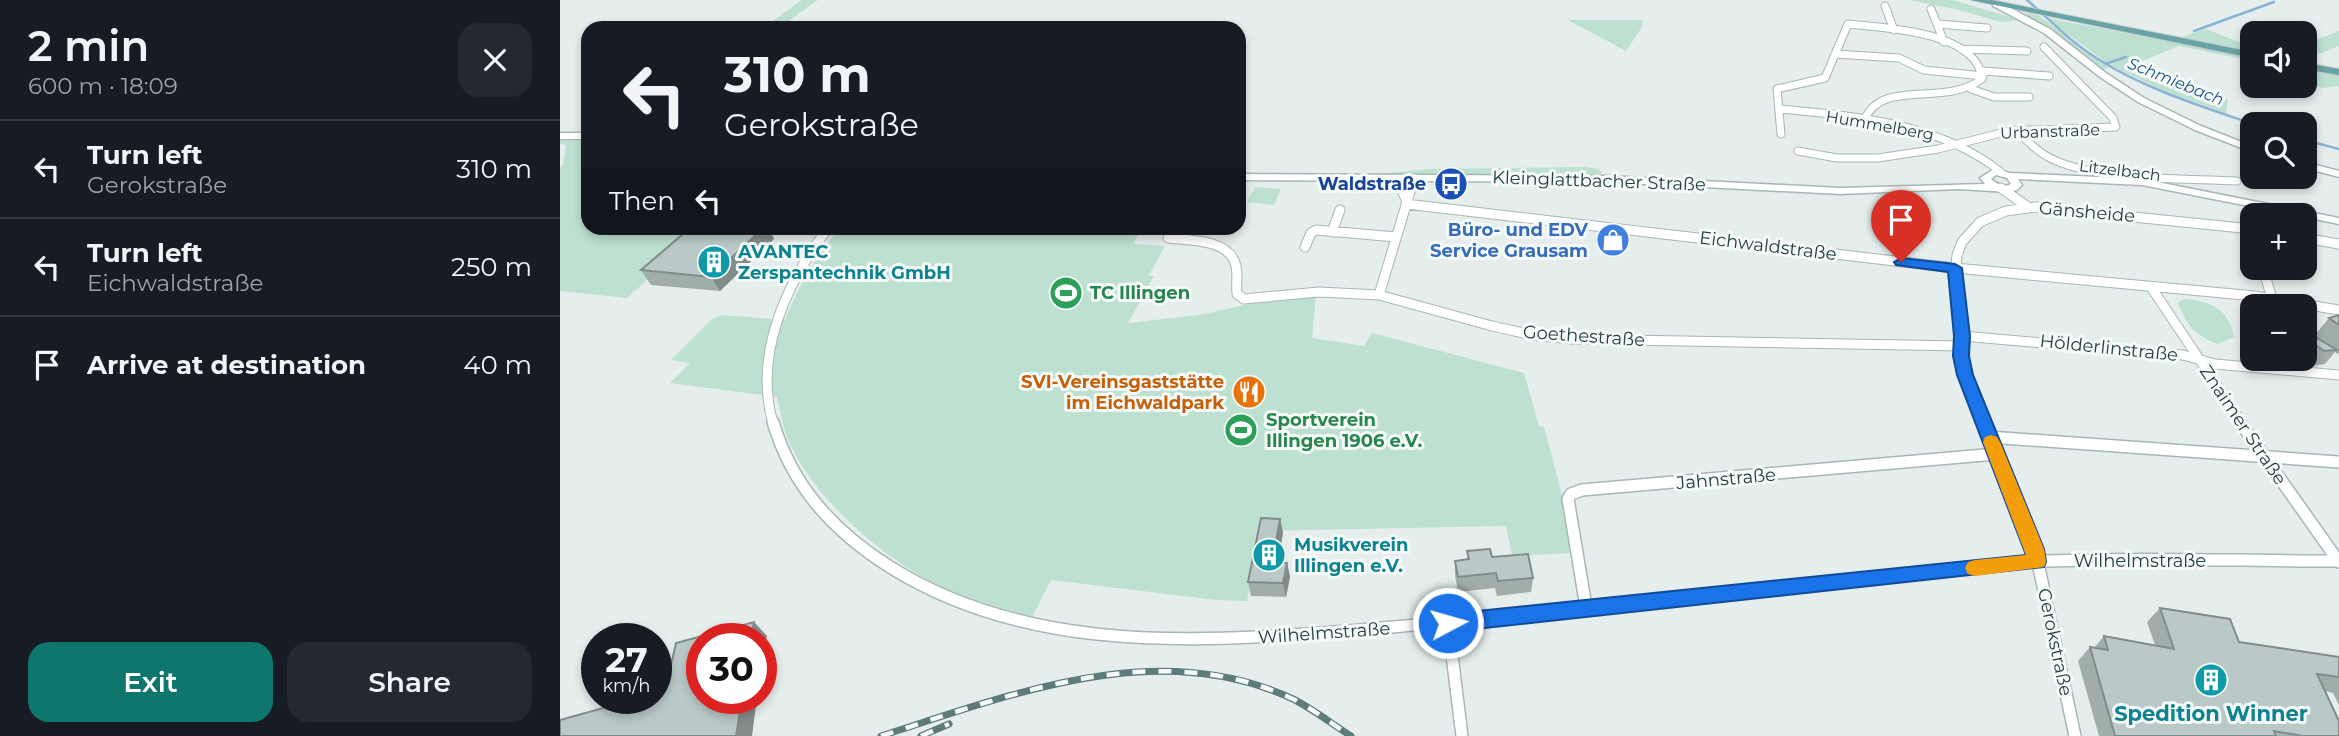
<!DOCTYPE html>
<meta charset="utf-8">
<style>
body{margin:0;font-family:Montserrat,sans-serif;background:#242831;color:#f1f3f6;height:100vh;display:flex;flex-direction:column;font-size:26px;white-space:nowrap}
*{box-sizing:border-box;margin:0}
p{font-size:23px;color:#9ea1a6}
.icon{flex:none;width:38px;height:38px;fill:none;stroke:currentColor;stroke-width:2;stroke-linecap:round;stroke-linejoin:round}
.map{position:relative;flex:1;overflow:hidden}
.panel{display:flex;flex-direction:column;background:#171b24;width:560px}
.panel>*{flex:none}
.banner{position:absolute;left:21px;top:21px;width:665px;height:214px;border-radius:21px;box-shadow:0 4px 10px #0003;background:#171b24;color:#f1f3f6;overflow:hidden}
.tools{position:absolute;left:1680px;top:21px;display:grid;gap:14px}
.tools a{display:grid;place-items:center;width:77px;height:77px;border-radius:14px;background:#171b24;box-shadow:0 4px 10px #0003;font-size:35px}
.speed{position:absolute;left:21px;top:623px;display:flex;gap:14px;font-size:35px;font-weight:700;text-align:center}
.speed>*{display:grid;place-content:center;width:91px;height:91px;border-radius:50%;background:#171b24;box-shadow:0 4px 10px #0003;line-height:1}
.speed small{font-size:18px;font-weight:400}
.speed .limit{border:10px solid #d22;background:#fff;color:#111}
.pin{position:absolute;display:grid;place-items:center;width:60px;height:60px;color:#fff;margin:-72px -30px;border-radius:50% 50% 50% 0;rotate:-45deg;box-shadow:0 0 7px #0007}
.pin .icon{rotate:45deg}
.me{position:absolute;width:77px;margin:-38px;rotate:84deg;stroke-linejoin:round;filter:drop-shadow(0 0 5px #0008)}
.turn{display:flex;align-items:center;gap:24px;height:147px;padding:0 28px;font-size:32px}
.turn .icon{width:91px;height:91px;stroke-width:2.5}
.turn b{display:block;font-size:49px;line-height:60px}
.then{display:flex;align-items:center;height:66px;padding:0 28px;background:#0003;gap:14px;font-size:26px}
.round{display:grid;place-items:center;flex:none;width:74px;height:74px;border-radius:21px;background:#242831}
.overview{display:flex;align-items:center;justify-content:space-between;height:119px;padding:0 28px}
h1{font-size:42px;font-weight:600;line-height:52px}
.action{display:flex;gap:14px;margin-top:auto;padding:14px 28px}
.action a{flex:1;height:80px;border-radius:21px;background:#0f766e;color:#fff;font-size:28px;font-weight:600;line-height:80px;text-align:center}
.action a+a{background:#242831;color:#f1f3f6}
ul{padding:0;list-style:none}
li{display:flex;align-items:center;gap:21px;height:98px;padding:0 28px;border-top:2px solid #363941}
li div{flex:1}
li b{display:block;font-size:26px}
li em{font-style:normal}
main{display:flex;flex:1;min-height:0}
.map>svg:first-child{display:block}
</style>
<main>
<section class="panel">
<div class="overview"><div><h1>2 min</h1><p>600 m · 18:09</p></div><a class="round"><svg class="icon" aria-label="close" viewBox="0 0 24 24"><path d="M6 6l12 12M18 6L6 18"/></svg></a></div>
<ul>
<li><svg class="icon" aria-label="left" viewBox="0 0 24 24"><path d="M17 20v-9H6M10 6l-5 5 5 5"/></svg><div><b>Turn left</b><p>Gerokstraße</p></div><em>310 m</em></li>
<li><svg class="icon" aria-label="left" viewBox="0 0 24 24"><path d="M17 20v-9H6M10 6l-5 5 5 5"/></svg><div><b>Turn left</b><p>Eichwaldstraße</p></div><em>250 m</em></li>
<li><svg class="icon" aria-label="arrive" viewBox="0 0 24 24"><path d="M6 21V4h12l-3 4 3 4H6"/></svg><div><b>Arrive at destination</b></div><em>40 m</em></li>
</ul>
<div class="action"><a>Exit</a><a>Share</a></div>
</section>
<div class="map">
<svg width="1779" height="736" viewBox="0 0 1779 736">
<rect width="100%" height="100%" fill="#e5eeed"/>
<path fill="#bde0d1" d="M242 0H258L219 28H203Z
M1349 0H1393L1460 20 1441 22 1395 9Z
M1466 13 1478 15 1549 68 1540 69 1468 18Z
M1486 18 1692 57V61L1619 46 1580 62 1668 100 1666 113 1604 91 1550 65Z
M1008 20H1083L1082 27 1066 51Z
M1646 29 1692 47V53L1619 38Z
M1779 31V46L1759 54 1745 49V44Z
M1745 68 1779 74V86L1762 88 1745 82Z
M0 141H28V228H145L67 298 0 291V168L3 165 6 145 0 144Z
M1026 167 1039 169 1042 173 1035 176 810 175 869 169Z
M695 187 721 189 714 205 687 202Z
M280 228H580L574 244 605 246 589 275 594 276 568 323 639 315 694 303 756 296 752 338 804 346 812 333 964 373 979 426 984 427 1001 491 1012 553 952 556 946 526 701 531 687 601 656 600 491 580 472 617C438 607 402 597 370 581 319 554 258 501 232 448 224 433 221 414 217 397L110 383 130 363 111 360 152 319 162 315 225 320C239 286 255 255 280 228Z
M1624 299C1649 301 1669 308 1674 337L1658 344C1636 336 1627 326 1618 303Z"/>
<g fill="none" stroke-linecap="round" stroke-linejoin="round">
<path stroke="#8bb4d4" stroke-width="2.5" d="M1467 0C1490 20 1512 43 1538 59 1585 89 1641 106 1693 124
M1634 31 1714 2
M1545 64 1566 57
M1745 140 1779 149"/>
<defs>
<path id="minor-far2" d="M1325 6 1334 30
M1371 9 1384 42
M1378 24 1427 28
M1401 49 1467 51
M1275 54 1339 58 1364 70 1423 76
M1423 71 1489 76
M1411 89 1434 97H1469
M1220 109C1297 116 1380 123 1442 173
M1454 130C1466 138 1475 150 1488 157 1535 182 1624 178 1677 181
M1221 134 1217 89 1265 78 1288 24C1324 28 1418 31 1422 79 1383 108 1321 77 1304 121
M1238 151 1277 158H1318L1378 149 1449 131 1556 127 1553 118 1484 47
M836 179 838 184
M852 184 855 178"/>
<path id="minor-far1" d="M838 182 846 199
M1441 188 1468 207
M846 204 1395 268 1695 296 1779 310
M772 232 780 210
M608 238C629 240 670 239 676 266 678 275 676 285 677 294L684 299 759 292 819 295 932 326 972 335 1012 339 1401 346
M1745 238 1779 244
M745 247 751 233 756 230 836 237
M1703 268 1712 299
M1591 287 1682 423
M819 295 853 182
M1402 336 1623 355 1655 364 1779 375
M213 423C193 354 227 282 268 228
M1424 423 1404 368 1395 277 1397 255 1402 242 1420 222 1446 211 1475 207 1692 229"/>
<path id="minor" d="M213 422C232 486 273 531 330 567 458 647 612 644 758 633 833 628 907 620 982 612 1109 599 1236 585 1363 572 1404 568 1446 563 1487 561 1584 557 1682 561 1779 561
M1424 422 1475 549 1515 736
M1680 422 1779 562
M1429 437 1779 462
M1026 607 1008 499 1011 494 1022 490 1436 454
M888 623 902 736"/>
<path id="tertiary" d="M1433 2H1439L1490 29 1546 73 1584 98 1641 126 1692 146V152L1635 130 1578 102 1540 77 1484 33 1433 6Z
M0 133H28V139H0Z
M1745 162 1779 171V177L1745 168Z
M1434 169 1450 173 1582 179 1779 218V224L1745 217V215H1734L1582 185 1458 179 1462 185 1457 190 1449 192 1398 189 1280 194 1047 182 679 180V174L1047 176 1280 188 1425 184 1420 178ZM1436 175 1447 178 1451 184C1444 188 1437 184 1431 179Z"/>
<path id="primary" d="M1411 0H1431L1692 52V58Z
M1745 63 1779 69V75L1745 69Z"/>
</defs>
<use href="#minor-far2" stroke="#a7b6b6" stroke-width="9"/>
<use href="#minor-far1" stroke="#a7b6b6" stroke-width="11"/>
<use href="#minor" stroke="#a7b6b6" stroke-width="14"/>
<use href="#tertiary" stroke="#a7b6b6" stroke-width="3"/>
<use href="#primary" stroke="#c1caca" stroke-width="2"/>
<use href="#minor-far2" stroke="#fff" stroke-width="7"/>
<use href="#minor-far1" stroke="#fff" stroke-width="9"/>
<use href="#minor" stroke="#fff" stroke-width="11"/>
<use href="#tertiary" fill="#fff" fill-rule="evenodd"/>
<use href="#primary" fill="#68a3a5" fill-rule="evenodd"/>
<defs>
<path id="rail" d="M321 736C453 694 598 636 733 699 753 709 772 724 791 736
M361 736 389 724"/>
</defs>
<use href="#rail" stroke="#5e7b7c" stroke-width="7"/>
<use href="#rail" stroke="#f5faf9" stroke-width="4.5" stroke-dasharray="13" stroke-linecap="butt"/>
</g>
<path fill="#a0adab" d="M130 228H214L210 231 214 239 160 291 91 285 81 270Z
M1779 315V353L1777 354 1775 352 1765 364 1752 366 1742 359H1745V331L1754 336 1769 318Z
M1692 340V349L1687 346Z
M1715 359H1741L1721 363Z
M720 519 723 533 718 563H727L730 577 726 597 691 596 688 582Z
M907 551 932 557 973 578 971 592 937 596 935 588 898 592 895 575V561L907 560Z
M1600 608 1679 642 1779 657V705L1773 693 1765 691 1779 736H1539L1518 661 1530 647 1534 648 1544 636 1595 645 1587 622Z"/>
<path fill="#828d8b" d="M196 228H214L210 231 214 239 160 291 151 277Z
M1754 344 1745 355V346Z
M1724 359H1741L1721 363Z
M720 519 723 533 715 577 712 563Z
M727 563 730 577 726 597 723 583Z
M194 622 207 636 201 672V639H191Z
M182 698H197L192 736H176Z"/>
<path fill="#bac9c7" stroke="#828d8b" stroke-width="2" d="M130 228H203L151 277 81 270Z
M1779 315V325L1769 318Z
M1745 331 1777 350 1764 351 1754 344 1745 346Z
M701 518 720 519 712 563H727L723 583 688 582Z
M930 549 932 557 968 554 973 578 938 581 936 573 898 577 895 561 909 559 907 551Z
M1600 608 1670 619 1679 642 1779 657V677L1757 674 1779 721V736H1743L1714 731 1716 736H1555L1530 647 1548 650 1544 636 1614 649Z
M194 622 191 639H142V698H182L176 736H0V720L79 698H96V693L105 691 116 643Z"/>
<path fill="#1a73e8" stroke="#114b97" stroke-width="2" d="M1341 258 1395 264 1402 268 1410 336 1409 356 1413 375 1484 549 1486 562 1484 567 888 632 881 629 878 623 881 617 888 614 1466 555 1397 375 1393 356 1394 336 1388 272 1336 265 1334 262Z"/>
<path fill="#f59e0b" d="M1431 435 1437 437 1440 442 1484 549 1486 562 1484 567 1415 576 1408 574 1405 568 1408 562 1415 560 1466 555 1423 442 1425 437Z"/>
<defs>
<symbol id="bus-disc" viewBox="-11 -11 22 22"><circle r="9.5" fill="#1a4fb4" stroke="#f5faf9"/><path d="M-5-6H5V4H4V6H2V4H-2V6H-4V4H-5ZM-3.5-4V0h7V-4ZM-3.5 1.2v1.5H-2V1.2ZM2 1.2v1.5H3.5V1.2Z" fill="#fff"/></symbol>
<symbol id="shop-disc" viewBox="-11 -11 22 22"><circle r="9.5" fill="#3f7fe0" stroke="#f5faf9"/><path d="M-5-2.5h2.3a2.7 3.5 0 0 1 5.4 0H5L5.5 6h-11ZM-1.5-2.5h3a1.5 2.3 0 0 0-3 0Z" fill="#fff"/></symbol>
<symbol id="building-disc" viewBox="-11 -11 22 22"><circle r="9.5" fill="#0f9aa8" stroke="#f5faf9"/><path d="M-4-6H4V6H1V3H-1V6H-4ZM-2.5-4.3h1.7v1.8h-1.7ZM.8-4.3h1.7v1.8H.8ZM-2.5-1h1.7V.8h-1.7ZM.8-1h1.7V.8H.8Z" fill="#fff"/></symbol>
<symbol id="stadium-disc" viewBox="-11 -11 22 22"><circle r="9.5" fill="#2e9e5b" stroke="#f5faf9"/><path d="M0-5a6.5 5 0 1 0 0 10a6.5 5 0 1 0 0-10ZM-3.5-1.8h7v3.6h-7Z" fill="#fff"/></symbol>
<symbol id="restaurant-disc" viewBox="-11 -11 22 22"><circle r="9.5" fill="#e8710a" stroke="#f5faf9"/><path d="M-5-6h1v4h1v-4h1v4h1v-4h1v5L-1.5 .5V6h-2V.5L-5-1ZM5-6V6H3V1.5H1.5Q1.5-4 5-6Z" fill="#fff"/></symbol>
</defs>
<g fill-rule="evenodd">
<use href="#bus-disc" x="872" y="165" width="38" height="38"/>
<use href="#shop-disc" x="1034" y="221" width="38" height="38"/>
<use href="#building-disc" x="135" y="243" width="38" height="38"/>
<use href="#stadium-disc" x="487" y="274" width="38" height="38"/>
<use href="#restaurant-disc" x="670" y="373" width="38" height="38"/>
<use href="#stadium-disc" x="662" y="411" width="38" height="38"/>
<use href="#building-disc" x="690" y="536" width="38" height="38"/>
<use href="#building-disc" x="1632" y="661" width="38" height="38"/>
</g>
<g text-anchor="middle" stroke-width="6" stroke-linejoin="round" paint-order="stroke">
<g font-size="16" font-style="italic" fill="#1a517f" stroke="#f5faf9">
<text transform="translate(1616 81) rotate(22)" y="6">Schmiebach</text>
</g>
<g font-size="16" fill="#234041" stroke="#f5faf9">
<text transform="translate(1320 125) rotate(10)" y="6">Hummelberg</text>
<text transform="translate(1490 131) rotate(-2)" y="6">Urbanstraße</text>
<text transform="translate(1560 170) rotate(7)" y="6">Litzelbach</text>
</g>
<g font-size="18" fill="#234041" stroke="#f5faf9">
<text transform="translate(1039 181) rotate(2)" y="6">Kleinglattbacher Straße</text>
<text transform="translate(1527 212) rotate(5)" y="6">Gänsheide</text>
<text transform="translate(1208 246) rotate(7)" y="6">Eichwaldstraße</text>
<text transform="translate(1024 336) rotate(4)" y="6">Goethestraße</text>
<text transform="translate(1549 348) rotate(6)" y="6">Hölderlinstraße</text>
<text transform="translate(1683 425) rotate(56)" y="6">Znaimer Straße</text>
<text transform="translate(1166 479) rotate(-5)" y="6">Jahnstraße</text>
<text x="1580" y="567">Wilhelmstraße</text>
<text transform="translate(764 633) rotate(-4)" y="6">Wilhelmstraße</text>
<text transform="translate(1495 642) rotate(78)" y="6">Gerokstraße</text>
</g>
<g font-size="18" font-weight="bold" fill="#164399" stroke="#f5faf9" text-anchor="end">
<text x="866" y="190">Waldstraße</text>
</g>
<g font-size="18" font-weight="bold" fill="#366cbe" stroke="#f5faf9" text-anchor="end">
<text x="1028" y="236">Büro- und EDV<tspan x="1028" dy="21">Service Grausam</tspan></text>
</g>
<g font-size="18" font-weight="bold" fill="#0d838f" stroke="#f5faf9" text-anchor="start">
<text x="178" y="258">AVANTEC<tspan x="178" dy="21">Zerspantechnik GmbH</tspan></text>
<text x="734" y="551">Musikverein<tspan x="734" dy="21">Illingen e.V.</tspan></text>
</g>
<g font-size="18" font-weight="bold" fill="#27864d" stroke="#f5faf9" text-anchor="start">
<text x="530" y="299">TC Illingen</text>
<text x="706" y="426">Sportverein<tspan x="706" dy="21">Illingen 1906 e.V.</tspan></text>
</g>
<g font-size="18" font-weight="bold" fill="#c56008" stroke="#f5faf9" text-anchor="end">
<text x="664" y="388">SVI-Vereinsgaststätte<tspan x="664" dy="21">im Eichwaldpark</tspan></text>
</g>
<g font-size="21" font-weight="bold" fill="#0d838f" stroke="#f5faf9">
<text x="1651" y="721">Spedition Winner</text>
</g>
</g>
</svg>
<div class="tools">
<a><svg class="icon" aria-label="sound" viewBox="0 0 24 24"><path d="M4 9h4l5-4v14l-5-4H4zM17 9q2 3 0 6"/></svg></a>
<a><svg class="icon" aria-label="search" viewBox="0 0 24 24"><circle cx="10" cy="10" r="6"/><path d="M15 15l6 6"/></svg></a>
<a>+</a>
<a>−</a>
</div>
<div class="speed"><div>27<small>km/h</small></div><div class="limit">30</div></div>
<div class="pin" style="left:1341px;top:262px;background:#d93025"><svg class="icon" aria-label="arrive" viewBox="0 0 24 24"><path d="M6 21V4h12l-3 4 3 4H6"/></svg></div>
<svg class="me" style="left:888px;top:623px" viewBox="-20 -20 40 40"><circle r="17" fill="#1a73e8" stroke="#fff" stroke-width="3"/><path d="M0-11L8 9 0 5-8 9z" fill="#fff"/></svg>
<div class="banner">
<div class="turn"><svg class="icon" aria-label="left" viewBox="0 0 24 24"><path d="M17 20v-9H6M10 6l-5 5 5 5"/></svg><div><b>310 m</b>Gerokstraße</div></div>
<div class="then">Then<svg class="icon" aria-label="left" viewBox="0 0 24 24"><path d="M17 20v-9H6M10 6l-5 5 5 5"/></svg></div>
</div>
</div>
</main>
